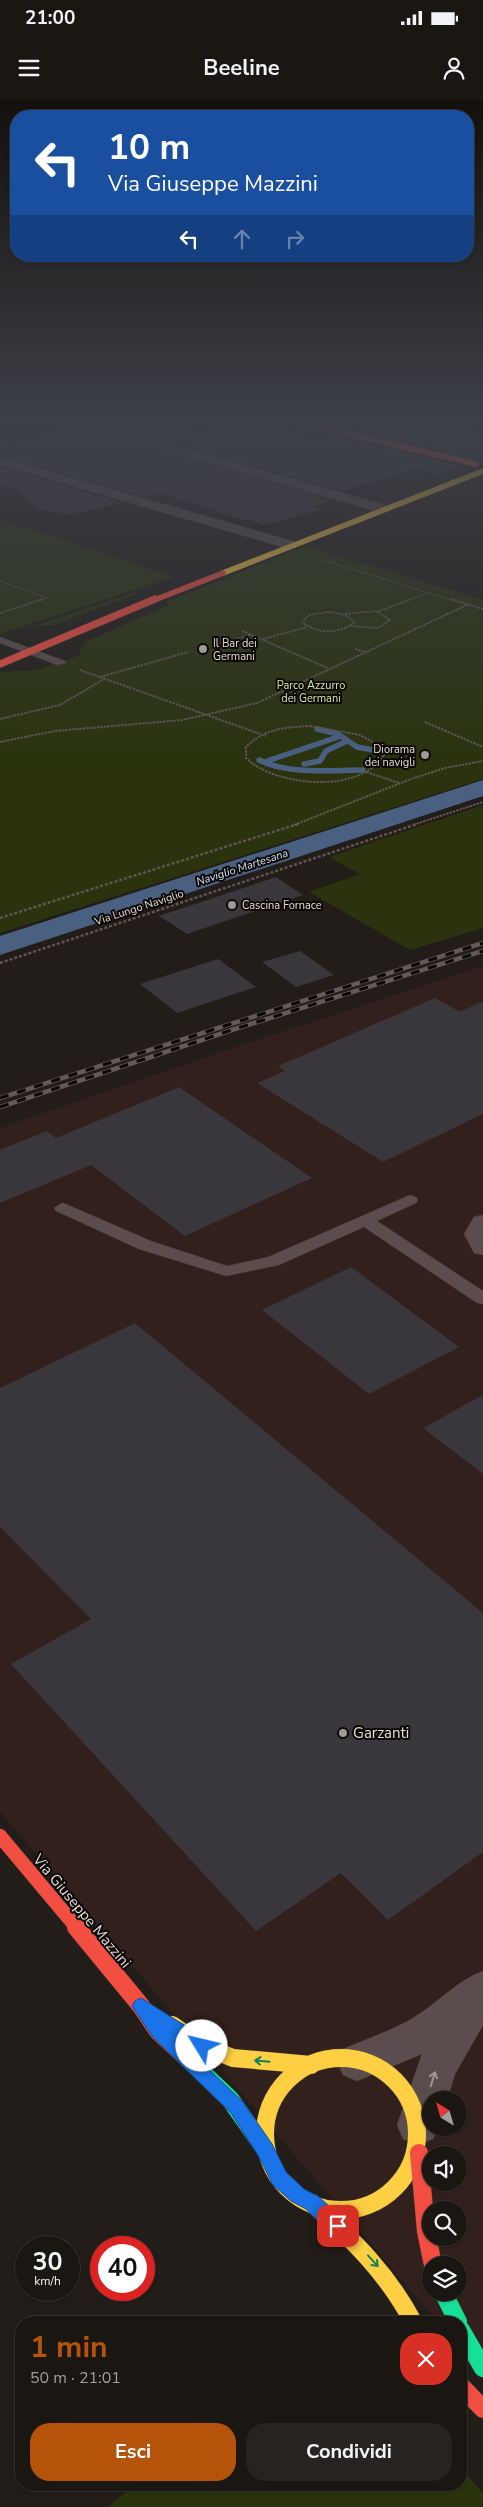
<!DOCTYPE html>
<html lang="it">
<meta charset="utf-8">
<style>
body{margin:0;font-family:"Nunito Sans",sans-serif;background:#272320;color:#f1f3f6;height:100vh;display:flex;flex-direction:column;font-size:19px;white-space:nowrap}
*{box-sizing:border-box;margin:0}
p{font-size:16px;color:#9f9f9f}
.icon{flex:none;width:28px;height:28px;fill:none;stroke:currentColor;stroke-width:2;stroke-linecap:round;stroke-linejoin:round}
.map{position:relative;flex:1;overflow:hidden}
.details{position:absolute;left:15px;top:2216px;width:452px;height:175px;display:flex;flex-direction:column;background:#1a1612;border-radius:20px;box-shadow:0 1px 4px #0004,0 0 0 1px #383532}
.details>*{flex:none}
.hud{position:absolute;left:10px;top:10px;width:464px;height:152px;border-radius:20px;box-shadow:0 1px 4px #0004,0 0 0 1px #383532;background:#1a4fa0;color:#fff;overflow:hidden}
.needle{width:32px;rotate:323deg}
.controls{position:absolute;left:422px;top:1991px;display:grid;gap:10px}
.controls a{display:grid;place-items:center;width:45px;height:45px;border-radius:50%;background:#1a1612;box-shadow:0 1px 4px #0004,0 0 0 1px #383532;font-size:25px}
.speed{position:absolute;left:15px;top:2136px;display:flex;gap:10px;font-size:25px;font-weight:700;text-align:center}
.speed>*{display:grid;place-content:center;width:65px;height:65px;border-radius:50%;background:#1a1612;box-shadow:0 1px 4px #0004,0 0 0 1px #383532;line-height:1}
.speed small{font-size:12px;font-weight:400}
.speed .limit{border:8px solid #d22;background:#fff;color:#111}
.pin{position:absolute;display:grid;place-items:center;width:42px;height:42px;color:#fff;margin:-21px;border-radius:10px;box-shadow:0 2px 8px #0006}
.me{position:absolute;width:55px;margin:-28px;rotate:306deg;stroke-linejoin:round;filter:drop-shadow(0 0 4px #0008)}
.turn{display:flex;align-items:center;gap:18px;height:105px;padding:0 15px;font-size:22px}
.turn .icon{width:65px;height:65px;stroke-width:2.5}
.turn b{display:block;font-size:35px;line-height:42px}
.lanes{display:flex;align-items:center;height:48px;padding:0 15px;background:#0003;justify-content:center;gap:25px;direction:ltr}
.lanes .off{opacity:.35}
.round{display:grid;place-items:center;flex:none;width:52px;height:52px;border-radius:20px;background:#272320}
.head{display:flex;align-items:center;justify-content:space-between;height:85px;padding:0 15px}
h1{font-size:30px;font-weight:700;line-height:38px;color:#b45309}
.cta{display:flex;gap:10px;margin-top:auto;padding:10px 15px}
.cta a{flex:1;height:58px;border-radius:20px;background:#b45309;color:#fff;font-size:20px;font-weight:700;line-height:58px;text-align:center}
.cta a+a{background:#272320;color:#f1f3f6}
.status{display:flex;justify-content:space-between;align-items:center;height:35px;padding:0 25px;background:#1a1612;direction:ltr}
.status svg{height:14px;fill:currentColor}
header{display:flex;justify-content:space-between;align-items:center;height:65px;padding:0 15px;background:#1a1612;font-size:22px;font-weight:700}
.map>svg:first-child{display:block}
</style>
<div class="status"><b>21:00</b><svg viewBox="0 0 49 12"><path d="M0 12V9h3v3zM5 12V6h3v6zM10 12V3h3v9zM15 12V0h3v12zM26 1h20v11H26zM47 4h2v5h-2z"/></svg></div>
<header><svg class="icon" aria-label="menu" viewBox="0 0 24 24"><path d="M4 6h16M4 12h16M4 18h16"/></svg>Beeline<svg class="icon" aria-label="person" viewBox="0 0 24 24"><circle cx="12" cy="8" r="4"/><path d="M4 21q1-7 8-7t8 7"/></svg></header>
<div class="map">
<svg width="483" height="2407" viewBox="0 0 483 2407">
<rect width="100%" height="100%" fill="#221d18"/>
<path fill="#31201b" fill-rule="evenodd" d="M483 866V2275L461 2222H438L0 1712V1028L235 947ZM431 2000H459V2028H431ZM431 2055H459V2082H431ZM431 2110H459V2138H431ZM431 2165H459V2192H431Z"/>
<path fill="#2a330e" d="M0 420 174 477 0 534Z
M306 446 483 500V679L0 833V572L37 570 78 556 85 542 169 505 166 502Z
M132 493H139L54 525 33 526Z
M483 705V828L410 850 309 792 360 774 329 757Z
M461 2368 483 2393V2407H107L135 2385H461Z"/>
<path fill="#496081" d="M483 680V696L0 855V836Z"/>
<g fill="none" stroke-linecap="round" stroke-linejoin="round">
<path stroke="#496081" stroke-width="5.5" d="M317 629 338 634 357 647 373 650
M259 660C289 675 330 670 363 670
M267 661 341 636
M304 664 320 661 326 651 345 642"/>
</g>
<path fill="#3a373c" d="M100 323H165L201 333 234 323H250L322 339 333 336 461 366 438 375 412 369 343 391Z
M383 323H422L451 330 459 327 483 334V357L478 359 355 330Z
M78 326 322 397 317 399 327 402 311 406 321 409 264 425 247 419 244 420 161 393 145 397 0 355V344Z
M0 367 123 403 68 415 39 409 16 390 0 385Z
M276 777 303 795 187 834 159 816Z
M300 851 334 875 296 887 262 862Z
M218 859 256 887 177 913 140 884Z
M435 898 460 912 483 901V1014L383 1062 257 983 285 971 278 966Z
M179 987 312 1078 185 1136 91 1065 0 1103V1050L47 1031 56 1038Z
M351 1167 459 1247 369 1294 262 1210Z
M135 1223 483 1513V1752L388 1820 341 1773 256 1831 11 1564 91 1519 0 1427V1288Z
M483 1295V1374L423 1328Z"/>
<g fill="none" stroke-linecap="round" stroke-linejoin="round">
<defs>
<path id="lane" d="M0 537 65 561 66 563 57 565 0 543Z
M410 1095 416 1097 418 1100 416 1103 377 1121 483 1191V1204L477 1203 364 1127 279 1165 226 1176 139 1149 56 1111 54 1108 62 1103 68 1105 151 1141 227 1166 268 1157Z"/>
<path id="street" d="M78 323H95L389 406 391 409 389 412H379L80 326Z
M0 357 296 442 298 445 291 449 286 448 0 365Z
M483 1115V1155L474 1153 464 1134 474 1117Z
M483 1871V1925L455 1974 447 2000H431V2028H438L433 2039 418 2045 403 2039 397 2025 422 1954 357 1981 343 1975 337 1962 343 1949C366 1939 391 1931 413 1918 438 1903 456 1881 483 1871Z"/>
<path id="fast" d="M187 1958 230 1999 265 2049
M443 2192 458 2222
M461 2230 483 2268"/>
<path id="slow-far1" d="M223 473 483 371"/>
<path id="slow" d="M172 1925 203 1946 233 1958 311 1965
M265 2034a76 76 0 1 1 152 0a76 76 0 1 1-152 0Z
M312 2103C352 2139 388 2174 413 2222"/>
<path id="jam-far3" d="M302 323 476 364
M152 501 223 473"/>
<path id="jam-far2" d="M0 564 155 499"/>
<path id="jam-far1" d="M0 1736 77 1828"/>
<path id="jam" d="M76 1827 141 1906 158 1931 187 1958
M419 2053 426 2131 433 2165
M461 2286 483 2309"/>
</defs>
<use href="#lane" stroke="#3c3833" stroke-width="1"/>
<use href="#street" stroke="#3c3833" stroke-width="1"/>
<use href="#fast" stroke="#3c3833" stroke-width="19"/>
<use href="#slow-far1" stroke="#3c3833" stroke-width="6"/>
<use href="#slow" stroke="#3c3833" stroke-width="19"/>
<use href="#jam-far3" stroke="#3c3833" stroke-width="6"/>
<use href="#jam-far2" stroke="#3c3833" stroke-width="8"/>
<use href="#jam-far1" stroke="#3c3833" stroke-width="15"/>
<use href="#jam" stroke="#3c3833" stroke-width="19"/>
<path stroke="#5e5554" stroke-width="1" stroke-dasharray="2 1" stroke-linecap="butt" d="M316 458 455 501
M0 481 47 498 39 501
M407 501 430 492"/>
<path stroke="#5e5554" stroke-width="2" stroke-dasharray="2.5 1" stroke-linecap="butt" d="M451 499 483 509
M328 512C337 513 349 514 354 523 338 534 317 534 302 522L309 515Z
M377 512 411 499
M0 513 43 499
M345 514 376 511 390 520 378 528 351 526
M242 531 330 569
M263 539 307 527
M214 545 252 535
M355 549 366 552
M80 570 266 636
M100 577 188 552
M0 619 60 605 104 579
M425 622 483 647
M310 626 360 635 382 647 384 655C360 694 276 687 246 658V647C263 629 286 627 310 626Z
M0 642 55 631 182 620 257 603 469 504
M363 671 399 683
M294 725 411 679 445 668 483 661
M413 725 483 702"/>
<path stroke="#5e5554" stroke-width="2.5" stroke-dasharray="3 2" stroke-linecap="butt" d="M0 818 298 724
M0 863 417 724"/>
<use href="#lane" fill="#5b4d4e" fill-rule="evenodd"/>
<use href="#street" fill="#5b4d4e" fill-rule="evenodd"/>
<use href="#fast" stroke="#16e098" stroke-width="18"/>
<use href="#slow-far1" stroke="#ffcf43" stroke-width="5.5"/>
<use href="#slow" stroke="#ffcf43" stroke-width="18"/>
<use href="#jam-far3" stroke="#f24e42" stroke-width="5.5"/>
<use href="#jam-far2" stroke="#f24e42" stroke-width="7"/>
<use href="#jam-far1" stroke="#f24e42" stroke-width="14"/>
<use href="#jam" stroke="#f24e42" stroke-width="18"/>
<defs>
<path id="rail" d="M0 998 483 843
M0 1007 235 929 483 851"/>
</defs>
<use href="#rail" stroke="#635a59" stroke-width="4.5"/>
<use href="#rail" stroke="#0c0805" stroke-width="3" stroke-dasharray="9" stroke-linecap="butt"/>
</g>
<defs><path id="oneway-shaft" d="M-6 0H5M1.5-3L5.5 0L1.5 3" fill="none" stroke-width="1.6" stroke-linecap="round" stroke-linejoin="round" transform="scale(1.25)"/></defs>
<g stroke="#127f56">
<use href="#oneway-shaft" transform="translate(262 1961) rotate(-175)"/>
<use href="#oneway-shaft" transform="translate(373 2161) rotate(48)"/>
</g>
<use stroke="#a09492" href="#oneway-shaft" transform="translate(433 1979) rotate(-73)"/>
<linearGradient id="sky" x2="0" y2="1"><stop stop-color="#13100d"/><stop offset="0.49" stop-color="#3e4048"/><stop offset="1" stop-color="#3e4048" stop-opacity="0"/></linearGradient>
<rect width="483" height="660" fill="url(#sky)"/>
<path fill="#1a73e8" stroke="#114b97" d="M141 1898 208 1940 211 1946 208 1951 202 1954 178 1940 243 2002 272 2044 286 2072 304 2089 319 2097 344 2120 347 2126 344 2133 338 2135 331 2133 306 2109 291 2101 273 2085 258 2055 231 2013 152 1936 132 1906 135 1901Z"/>
<g fill="#a09994" stroke="#0c0805" stroke-width="2">
<circle cx="203" cy="549" r="5"/>
<circle cx="425" cy="655" r="5"/>
<circle cx="232" cy="805" r="5"/>
<circle cx="343" cy="1633" r="5"/>
</g>
<g text-anchor="middle" stroke-width="4" stroke-linejoin="round" paint-order="stroke">
<g font-size="11" fill="#e4dcd6" stroke="#0c0805" text-anchor="start">
<text x="213" y="547">Il Bar dei<tspan x="213" dy="13">Germani</tspan></text>
<text x="415" y="653" text-anchor="end">Diorama<tspan x="415" dy="13">dei navigli</tspan></text>
<text x="242" y="809">Cascina Fornace</text>
</g>
<g font-size="11" fill="#d2eba4" stroke="#0c0805">
<text x="311" y="589">Parco Azzurro<tspan x="311" dy="13">dei Germani</tspan></text>
</g>
<g font-size="11" font-style="italic" fill="#d3e5fd" stroke="#0c0805">
<text transform="translate(242 767) rotate(-18)" y="4">Naviglio Martesana</text>
</g>
<g font-size="11" fill="#e4dcd6" stroke="#0c0805">
<text transform="translate(139 807) rotate(-18)" y="4">Via Lungo Naviglio</text>
</g>
<g font-size="15" fill="#e4dcd6" stroke="#0c0805" text-anchor="start">
<text x="353" y="1638">Garzanti</text>
</g>
<g font-size="15" fill="#e4dcd6" stroke="#0c0805">
<text transform="translate(82 1811) rotate(50)" y="5">Via Giuseppe Mazzini</text>
</g>
</g>
</svg>
<div class="controls">
<a><svg class="needle" viewBox="-14 -14 28 28"><path d="M0-13l5 13h-10z" fill="#e53935"/><path d="M0 13l5-13h-10z" fill="#9f9f9f"/></svg></a>
<a><svg class="icon" aria-label="sound" viewBox="0 0 24 24"><path d="M4 9h4l5-4v14l-5-4H4zM17 9q2 3 0 6"/></svg></a>
<a><svg class="icon" aria-label="search" viewBox="0 0 24 24"><circle cx="10" cy="10" r="6"/><path d="M15 15l6 6"/></svg></a>
<a><svg class="icon" aria-label="layers" viewBox="0 0 24 24"><path d="M12 4l9 5-9 5-9-5zM3 14l9 5 9-5"/></svg></a>
</div>
<div class="speed"><div>30<small>km/h</small></div><div class="limit">40</div></div>
<div class="pin" style="left:338px;top:2126px;background:#d93025"><svg class="icon" aria-label="arrive" viewBox="0 0 24 24"><path d="M6 21V4h12l-3 4 3 4H6"/></svg></div>
<svg class="me" style="left:202px;top:1946px" viewBox="-20 -20 40 40"><circle r="19" fill="#fff"/><path d="M0-13L10 11 0 6-10 11z" fill="#1a73e8"/></svg>
<div class="hud">
<div class="turn"><svg class="icon" aria-label="left" viewBox="0 0 24 24"><path d="M17 20v-9H6M10 6l-5 5 5 5"/></svg><div><b>10 m</b>Via Giuseppe Mazzini</div></div>
<div class="lanes"><svg class="icon" aria-label="left" viewBox="0 0 24 24"><path d="M17 20v-9H6M10 6l-5 5 5 5"/></svg><svg class="icon off" aria-label="ahead" viewBox="0 0 24 24"><path d="M12 20V5M6 11l6-6 6 6"/></svg><svg class="icon off" aria-label="right" viewBox="0 0 24 24"><path d="M7 20v-9h11M14 6l5 5-5 5"/></svg></div>
</div>
<section class="details">
<div class="head"><div><h1>1 min</h1><p>50 m · 21:01</p></div><a class="round" style="background:#d93025;color:#fff"><svg class="icon" aria-label="close" viewBox="0 0 24 24"><path d="M6 6l12 12M18 6L6 18"/></svg></a></div>
<div class="cta"><a>Esci</a><a>Condividi</a></div>
</section>
</div>
